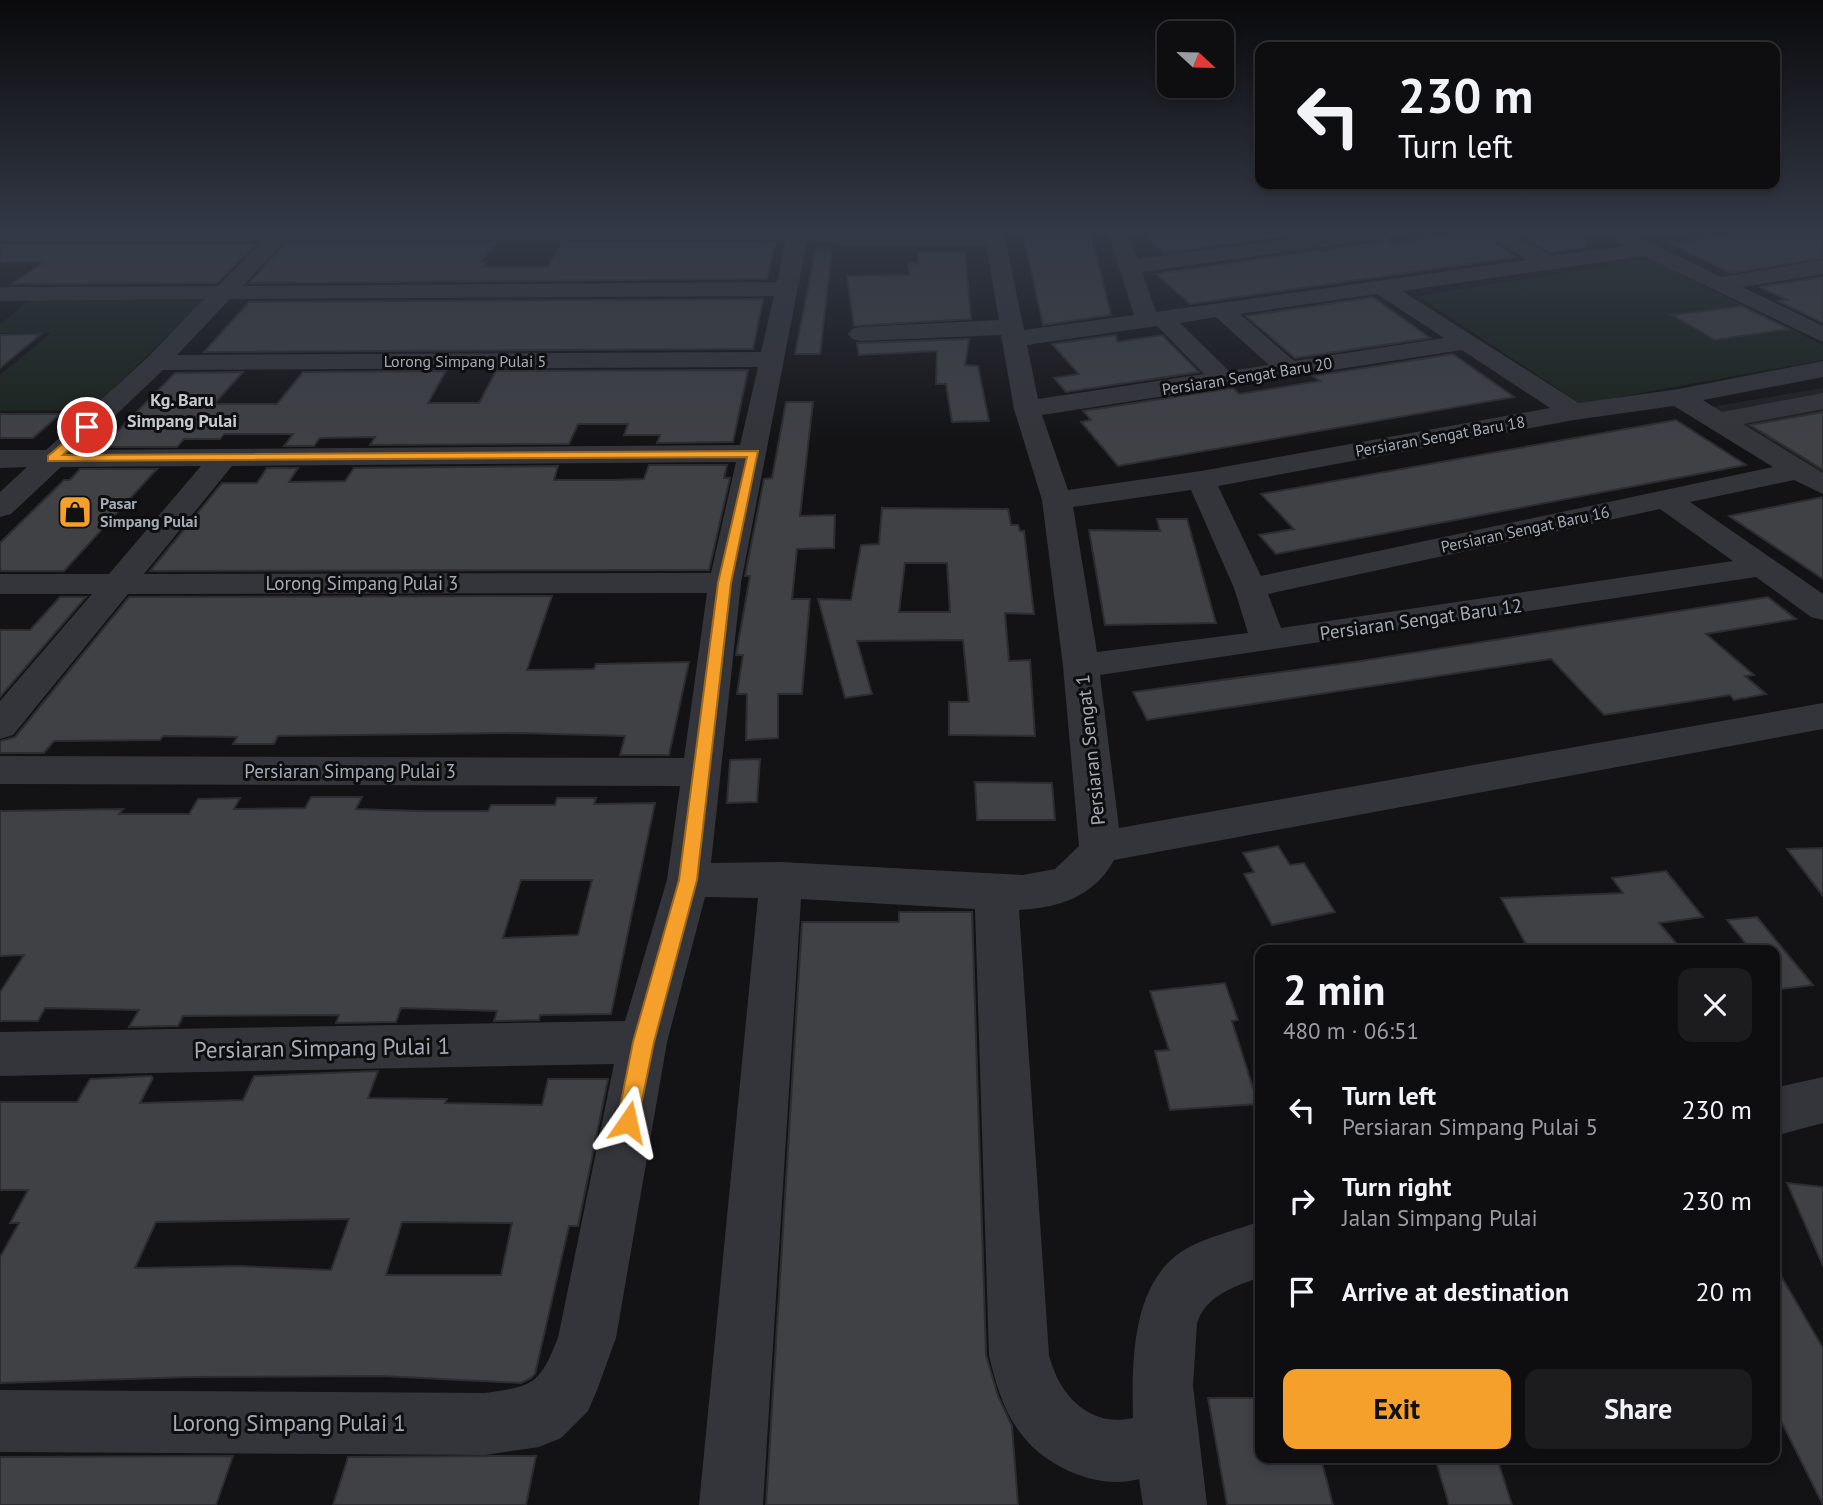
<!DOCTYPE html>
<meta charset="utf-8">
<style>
body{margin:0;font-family:"PT Sans",sans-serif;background:#1c1c1e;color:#f1f3f6;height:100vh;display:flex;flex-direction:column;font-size:26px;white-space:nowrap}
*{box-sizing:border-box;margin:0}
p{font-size:23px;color:#9b9c9f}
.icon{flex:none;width:38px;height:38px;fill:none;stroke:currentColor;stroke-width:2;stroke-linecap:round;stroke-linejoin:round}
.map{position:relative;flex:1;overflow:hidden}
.drawer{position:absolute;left:1255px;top:945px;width:525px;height:518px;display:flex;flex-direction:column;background:#0e0e10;border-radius:14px;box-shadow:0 4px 10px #0003,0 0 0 2px #2e2e30}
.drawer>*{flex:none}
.banner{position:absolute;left:1255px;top:42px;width:525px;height:147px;border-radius:14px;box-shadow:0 4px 10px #0003,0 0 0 2px #2e2e30;background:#0e0e10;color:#f1f3f6;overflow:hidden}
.needle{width:46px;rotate:112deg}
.buttons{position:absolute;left:1157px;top:21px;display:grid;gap:14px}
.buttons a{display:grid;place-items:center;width:77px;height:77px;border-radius:14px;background:#0e0e10;box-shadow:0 4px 10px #0003,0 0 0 2px #2e2e30;font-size:35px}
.pin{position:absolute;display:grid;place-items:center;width:60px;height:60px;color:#fff;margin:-30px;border:4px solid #fff;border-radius:50%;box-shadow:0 2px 7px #0007}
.me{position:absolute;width:77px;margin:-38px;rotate:11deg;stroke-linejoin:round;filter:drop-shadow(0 0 5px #0008)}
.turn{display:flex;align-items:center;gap:24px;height:147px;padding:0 28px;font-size:32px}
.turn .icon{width:91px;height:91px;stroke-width:2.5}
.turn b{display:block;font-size:49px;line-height:60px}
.round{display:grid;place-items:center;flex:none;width:74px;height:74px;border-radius:14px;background:#1c1c1e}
.head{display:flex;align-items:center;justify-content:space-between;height:119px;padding:0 28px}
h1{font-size:42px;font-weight:700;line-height:52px}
.cta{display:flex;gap:14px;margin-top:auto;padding:14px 28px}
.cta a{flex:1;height:80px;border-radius:14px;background:#f5a02b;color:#111;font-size:28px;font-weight:700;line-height:80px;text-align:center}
.cta a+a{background:#1c1c1e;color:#f1f3f6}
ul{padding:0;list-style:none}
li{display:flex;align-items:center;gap:21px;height:91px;padding:0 28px}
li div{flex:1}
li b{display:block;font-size:26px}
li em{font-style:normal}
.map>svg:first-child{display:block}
</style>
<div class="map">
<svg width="1823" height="1505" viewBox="0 0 1823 1505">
<rect width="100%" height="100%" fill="#131315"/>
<path fill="#1f1f22" d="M1823 388V487L1693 410Z"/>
<path fill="#1b231c" d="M1651 259 1823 345V360L1581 404 1418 296Z
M209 296 91 410 0 411V375L51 333H0V324L34 297Z"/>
<path fill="#3f4145" stroke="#2d2d31" stroke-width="2" fill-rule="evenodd" d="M1023 233H1091L1111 315 1043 325Z
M1141 233H1308L1165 253Z
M1461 233H1480L1516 257 1190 304 1156 274 1377 242 1388 235 1389 243Z
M1515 233H1585L1586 247 1550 252Z
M1742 233H1823V258L1731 273 1669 243Z
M495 242 480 262H486L483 267H548L562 242H775L767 279 249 283 286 243Z
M0 244H256L217 283 12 284 44 262H0Z
M816 247 832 249 820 354H795Z
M918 252H965L971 319 854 326 847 276 909 275 908 264 918 263Z
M1823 277V323L1778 301 1787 300 1760 287Z
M1373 297 1430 338 1295 358 1246 316Z
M763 299 753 349 204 352 249 302Z
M1742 306 1789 329 1715 340 1672 315Z
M41 334 0 368V335Z
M1116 335 1117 342 1162 335 1199 372 1066 392 1054 378 1079 374 1052 344Z
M969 339 965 365 978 366 989 421 952 422 946 384H936L937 351 859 355 857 343Z
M1453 354 1514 397 1118 466 1081 422 1091 420 1083 411 1233 388 1239 394 1320 381 1313 376Z
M748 370 733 442 657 443 660 435H624L628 424H578L569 444 370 445 375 437 320 438 314 446H284L293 434H224L220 439H184L177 447H102L175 373 243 372 214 404H277L303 372 446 371 428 403H479L496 371Z
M786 402H813L800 516 835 515 834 548 797 549 792 599H810L802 694H778V738L746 740 747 694H737L743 655H736L750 576H745L764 479 772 478Z
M1823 412V470L1750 425Z
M0 414H60L33 438H0Z
M1676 420 1746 465 1276 554 1259 535 1294 529 1261 494Z
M649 465H727L724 478H730L709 570 150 571 222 483H257L267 468H298L289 482 345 481 354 468 558 466 554 480H611L644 479Z
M80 469H157L64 571H0V543L64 480H70Z
M1823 497V579L1729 516Z
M882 508 1008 509 1011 525H1018L1020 531H1024L1034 614 1005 613 1009 661 1030 660 1035 736 949 735V702H969L963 640 857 641 872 694 845 698 818 599 851 600 861 545 879 544ZM905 563H947L950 612H899Z
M1157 519H1187L1216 623 1105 625 1089 530 1160 531Z
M552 596 527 670 594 669 596 664 689 662 669 755H620L625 736 518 733 278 736 274 744H233L237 737 163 736 160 740 54 741 44 753H0V741L15 737 129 597Z
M60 597H86L0 697V630H30Z
M1768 597 1796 619 1706 634 1754 675 1745 676 1766 694 1734 700 1730 695 1604 715 1551 659 1147 720 1133 692 1354 662Z
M760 759 757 802 727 803 730 760Z
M975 782 1052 783 1055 820H977Z
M311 797H362L356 809 421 811H488L491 805H555L557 798H596L594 804 655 803 611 1014 540 1015 539 1020 494 1021 497 1011 401 1008 396 1022 336 1023 339 1015 183 1016 178 1026 129 1027 139 1010 45 1008 38 1021H0V992L24 955 0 956V811L123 809 119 814H189L198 799 240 798 234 809 305 808ZM521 880H592L578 935 503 938Z
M1278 846 1290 865 1304 863 1335 912 1272 925 1244 874 1254 872 1243 853Z
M1823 848V896L1787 849Z
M1666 871 1703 917 1659 923 1682 950H1529L1501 898 1623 893 1612 878Z
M899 912H972L986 1355 998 1396 1012 1426 1018 1505H766L802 922H899Z
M1757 917 1774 938 1813 985 1782 989 1774 979V950H1751L1727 920Z
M1225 983 1238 1020 1232 1021 1258 1104 1170 1110 1155 1051 1169 1050 1150 991Z
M378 1071 368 1098 447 1099 445 1103 542 1105 548 1079H608L578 1226H569L535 1374 531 1378 521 1383 382 1376 193 1377 0 1383V1257L19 1223H10L28 1190H0V1102H77L90 1079 151 1076 153 1078 140 1103 243 1100 254 1076ZM349 1219 331 1270 239 1266 135 1268 156 1222ZM402 1222 512 1223 501 1275H386Z
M1787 1183 1823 1187V1266Z
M1774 1264 1823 1348V1505L1774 1407Z
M1208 1398H1260V1458H1321L1333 1505H1227Z
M233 1456 216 1505H0V1457Z
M494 1456H536L526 1505H333L348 1457Z
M1435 1458H1497L1512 1505H1449Z"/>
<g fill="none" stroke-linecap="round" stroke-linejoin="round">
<path fill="#34353a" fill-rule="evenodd" d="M0 233H1004L1024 330 1134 315 1108 233H1128L1138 259 1330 233H1387L1377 239 1142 272 1156 312 1527 260 1483 233H1509L1552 256 1624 246 1614 238 1617 234 1630 233 1721 277 1823 260V274L1742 287 1823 326V342L1644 256 1402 291 1579 403 1679 389 1823 361V377L1703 400 1722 412 1823 393V409L1743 424 1823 473V494L1794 480 1690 502 1823 594V620L1811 617 1756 577 1100 675 1119 828 1823 703V729L1114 860C1094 897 1058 908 1019 910L1049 1355C1059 1395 1089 1428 1133 1418 1132 1368 1131 1297 1171 1260 1193 1239 1233 1232 1260 1221V1277C1235 1287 1207 1294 1197 1323L1193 1386 1207 1505H1143L1139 1479C1098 1491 1043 1466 1019 1431 1003 1410 995 1381 989 1355L975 909 801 899 763 1505H699L758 898 705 897 667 1042 616 1338 597 1390 588 1411 561 1438 539 1447 485 1455 0 1452V1390L485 1393C534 1386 539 1385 558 1338L614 1064 0 1076V1032L625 1021 667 880 680 786 0 784V756L684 758 707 593 128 594 13 735 0 739V701L92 594H0V574H109L201 466 61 467 11 514 0 517V492L27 467 0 468V450H46L147 358 204 299 0 301V287L218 286 262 241H0ZM786 239 777 282 243 286 285 240ZM807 240 843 245H986L999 320 860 327 852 329 848 334 852 339 860 341 1001 335 1014 409 1042 500 1063 666 1079 846 1055 869 1023 875 781 862 711 863 741 583ZM1377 294 1444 338 1294 361 1240 314ZM774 296 761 352 177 355 230 299ZM1216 317 1269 365 1229 371 1180 323ZM1157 326 1204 374 1038 399 1027 345ZM1462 350 1550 408 1201 471 1068 490 1042 415ZM758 367 740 445 79 450 163 370ZM1674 406 1773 467 1261 576 1218 486 1574 420ZM736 462 711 573 144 574 232 466ZM1191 490 1234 588 1248 633 1097 652 1073 507ZM1660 509 1733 561 1281 628 1268 594Z
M1823 1077V1123L1774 1136V1088Z"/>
</g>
<linearGradient id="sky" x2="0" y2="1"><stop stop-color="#0a0a0c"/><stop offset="0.52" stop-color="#333946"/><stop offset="1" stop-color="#333946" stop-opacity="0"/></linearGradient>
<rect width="1823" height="444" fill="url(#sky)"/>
<path fill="#f5a02b" stroke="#9f681c" stroke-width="2" d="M87 423 93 427 91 429 63 455 758 451 731 583 697 880 654 1042 636 1130 628 1132 621 1130 617 1122 633 1042 679 880 718 583 747 457 48 461V456Z"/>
<defs>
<symbol id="shop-square" viewBox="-11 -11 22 22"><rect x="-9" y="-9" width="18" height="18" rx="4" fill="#f5a02b" stroke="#0e0e10"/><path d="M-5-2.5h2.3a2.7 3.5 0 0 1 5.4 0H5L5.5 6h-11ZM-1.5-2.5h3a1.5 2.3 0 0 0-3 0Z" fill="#111"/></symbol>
</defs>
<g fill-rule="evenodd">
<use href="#shop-square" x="56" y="493" width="38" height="38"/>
</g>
<g text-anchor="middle" stroke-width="6" stroke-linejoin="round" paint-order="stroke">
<g font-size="16" fill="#a4abb5" stroke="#0e0e10">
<text x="465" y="367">Lorong Simpang Pulai 5</text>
<text transform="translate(1247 376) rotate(-9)" y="6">Persiaran Sengat Baru 20</text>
<text transform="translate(1440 436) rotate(-10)" y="6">Persiaran Sengat Baru 18</text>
<text transform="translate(1525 529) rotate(-12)" y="6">Persiaran Sengat Baru 16</text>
</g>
<g font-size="16" font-weight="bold" fill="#a4abb5" stroke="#0e0e10" text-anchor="start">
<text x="100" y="509">Pasar<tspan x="100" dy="18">Simpang Pulai</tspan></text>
</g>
<g font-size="18" font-weight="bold" fill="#c5cad1" stroke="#0e0e10">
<text x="182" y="406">Kg. Baru<tspan x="182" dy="21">Simpang Pulai</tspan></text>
</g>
<g font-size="19" fill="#a4abb5" stroke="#0e0e10">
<text x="362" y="590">Lorong Simpang Pulai 3</text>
<text transform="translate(1421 619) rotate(-8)" y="7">Persiaran Sengat Baru 12</text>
<text transform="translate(1090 750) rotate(-96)" y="7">Persiaran Sengat 1</text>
<text x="350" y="778">Persiaran Simpang Pulai 3</text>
</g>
<g font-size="23" fill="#a4abb5" stroke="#0e0e10">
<text transform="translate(322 1048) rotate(-1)" y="8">Persiaran Simpang Pulai 1</text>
<text x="289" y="1431">Lorong Simpang Pulai 1</text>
</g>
</g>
</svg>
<div class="buttons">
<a><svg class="needle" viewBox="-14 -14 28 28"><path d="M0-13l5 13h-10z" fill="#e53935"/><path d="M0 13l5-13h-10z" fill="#9b9c9f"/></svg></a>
</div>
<div class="pin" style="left:87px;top:427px;background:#d93025"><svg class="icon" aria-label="arrive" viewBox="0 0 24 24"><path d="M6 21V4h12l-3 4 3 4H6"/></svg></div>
<svg class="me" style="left:628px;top:1122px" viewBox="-20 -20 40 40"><path d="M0-17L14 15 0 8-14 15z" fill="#f5a02b" stroke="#fff" stroke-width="4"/></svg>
<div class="banner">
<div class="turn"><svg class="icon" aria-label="left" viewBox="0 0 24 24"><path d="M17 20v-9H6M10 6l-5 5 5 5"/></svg><div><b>230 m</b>Turn left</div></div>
</div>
<section class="drawer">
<div class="head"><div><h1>2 min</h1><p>480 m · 06:51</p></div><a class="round"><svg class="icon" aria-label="close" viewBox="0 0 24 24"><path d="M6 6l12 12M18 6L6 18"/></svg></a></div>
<ul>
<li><svg class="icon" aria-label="left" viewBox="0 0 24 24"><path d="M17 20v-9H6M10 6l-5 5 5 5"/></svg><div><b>Turn left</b><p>Persiaran Simpang Pulai 5</p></div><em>230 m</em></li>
<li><svg class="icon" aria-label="right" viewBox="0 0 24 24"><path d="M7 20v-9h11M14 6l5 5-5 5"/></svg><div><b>Turn right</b><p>Jalan Simpang Pulai</p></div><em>230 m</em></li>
<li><svg class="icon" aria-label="arrive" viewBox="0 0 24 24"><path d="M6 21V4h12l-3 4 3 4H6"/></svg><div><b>Arrive at destination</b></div><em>20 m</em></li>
</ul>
<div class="cta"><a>Exit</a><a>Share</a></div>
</section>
</div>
